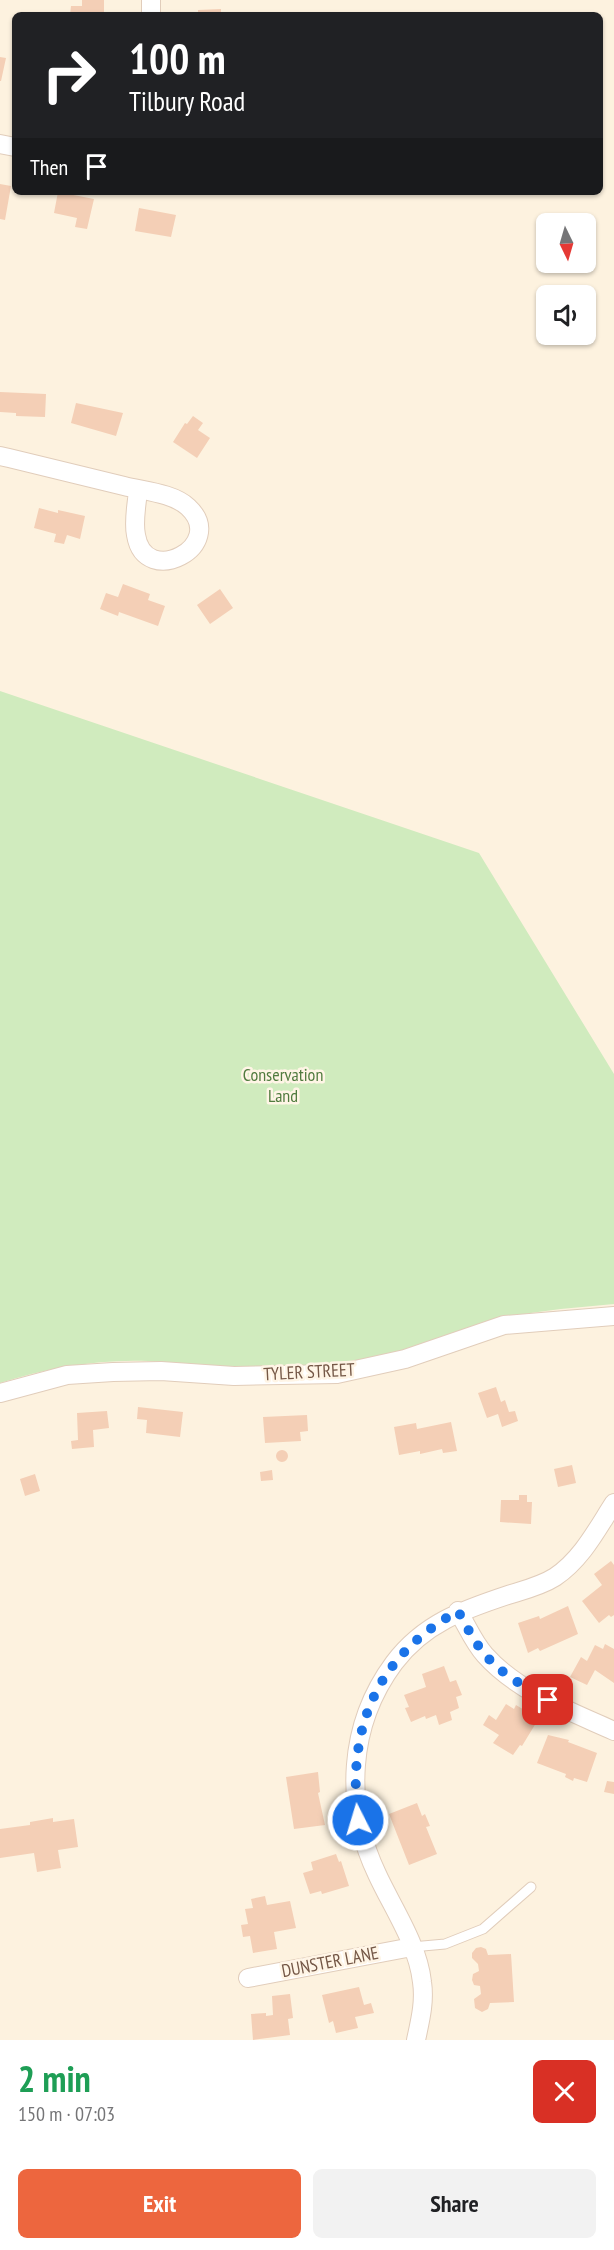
<!DOCTYPE html>
<meta charset="utf-8">
<style>
body{margin:0;font-family:"PT Sans Narrow",sans-serif;background:#f2f2f2;color:#202124;height:100vh;display:flex;flex-direction:column;font-size:22px;white-space:nowrap}
*{box-sizing:border-box;margin:0}
p{font-size:20px;color:#757577}
.icon{flex:none;width:33px;height:33px;fill:none;stroke:currentColor;stroke-width:2;stroke-linecap:round;stroke-linejoin:round}
.map{position:relative;height:2040px;overflow:hidden}
.panel{display:flex;flex-direction:column;background:#fff;flex:1}
.panel>*{flex:none}
.top-card{position:absolute;left:12px;top:12px;width:591px;height:183px;border-radius:9px;box-shadow:0 2px 4px #0004;background:#202124;color:#fff;overflow:hidden}
.needle{width:39px;rotate:175deg}
.fabs{position:absolute;left:536px;top:213px;display:grid;gap:12px}
.fabs a{display:grid;place-items:center;width:60px;height:60px;border-radius:9px;background:#fff;box-shadow:0 2px 4px #0004;font-size:30px}
.pin{position:absolute;display:grid;place-items:center;width:51px;height:51px;color:#fff;margin:-26px;border-radius:12px;box-shadow:0 3px 9px #0006}
.me{position:absolute;width:66px;margin:-33px;rotate:355deg;stroke-linejoin:round;filter:drop-shadow(0 0 4px #0008)}
.turn{display:flex;align-items:center;gap:21px;height:126px;padding:0 18px;font-size:27px}
.turn .icon{width:78px;height:78px;stroke-width:2.5}
.turn b{display:block;font-size:42px;line-height:51px}
.then{display:flex;align-items:center;height:57px;padding:0 18px;background:#0003;gap:12px;font-size:22px}
.round{display:grid;place-items:center;flex:none;width:63px;height:63px;border-radius:9px;background:#f2f2f2}
.head{display:flex;align-items:center;justify-content:space-between;height:102px;padding:0 18px}
h1{font-size:36px;font-weight:800;line-height:45px;color:#1e9e55}
.primary-button{display:flex;gap:12px;margin-top:auto;padding:12px 18px}
.primary-button a{flex:1;height:69px;border-radius:9px;background:#ed663e;color:#fff;font-size:24px;font-weight:800;line-height:69px;text-align:center}
.primary-button a+a{background:#f2f2f2;color:#202124}
.map>svg:first-child{display:block}
</style>
<div class="map">
<svg width="614" height="2040" viewBox="0 0 614 2040">
<rect width="100%" height="100%" fill="#fdf2df"/>
<path fill="#d0ebbe" d="M0 691 479 853 614 1074V1304C575 1308 535 1310 497 1320 465 1329 434 1342 401 1351 371 1359 339 1365 307 1368 254 1373 201 1363 148 1361 99 1359 46 1368 0 1383Z"/>
<path fill="#f4cfb6" d="M82 0H104V15H70L71 6H82Z
M221 9V15H198V10Z
M0 57 6 58 1 81H0Z
M0 184 11 186 5 220 0 219Z
M58 192 94 199 87 229 75 227 77 218 54 213Z
M139 208 176 215 171 237 135 231Z
M0 392 46 394 45 417 16 416V413L0 412Z
M76 403 123 413 116 436 71 423Z
M193 416 203 423 198 430 210 438 197 458 173 442 185 423 187 424Z
M39 508 58 513V510L85 516 80 539 67 535 64 544 54 542 56 534 34 528Z
M123 584 150 594 148 600 165 606 158 626 119 612 118 616 100 609 106 593 118 597Z
M220 589 233 608 210 624 197 605Z
M496 1387 501 1402 505 1400 509 1412 515 1411 518 1421 502 1427 498 1414 487 1418 478 1393Z
M138 1407 183 1412 180 1437 146 1433 147 1420 137 1419Z
M107 1411 109 1428 93 1430 94 1447 72 1449 71 1441 78 1440 77 1413Z
M307 1415 308 1431 300 1432 301 1441 265 1443 263 1417Z
M451 1422 457 1451 443 1453 442 1449 420 1454V1451L399 1455 394 1427 416 1423 417 1429Z
M276 1456a6 6 0 1 1 12 0a6 6 0 1 1-12 0Z
M572 1465 576 1483 558 1487 554 1469Z
M272 1470 273 1480 261 1481 260 1472Z
M35 1474 40 1491 25 1496 20 1479Z
M519 1495H527V1502H532L531 1524 500 1522 501 1500H519Z
M611 1561 614 1565V1615L611 1617 609 1615 599 1623 582 1601 602 1585 594 1574Z
M568 1606 578 1634 540 1651 538 1648 528 1653 518 1623 539 1616 540 1619Z
M605 1644 614 1649V1683L595 1670 587 1685 570 1677 581 1657 587 1661 595 1645 603 1649Z
M444 1666 450 1682 456 1680 462 1695 456 1697 459 1708 450 1712 452 1720 439 1725 436 1715 426 1719 425 1716 411 1722 405 1708 409 1707 404 1695 426 1687 422 1674Z
M506 1704 514 1709 516 1705 526 1711 524 1715 536 1723 522 1746 520 1745 513 1755 493 1743 499 1735 483 1725 489 1715 496 1720Z
M548 1735 569 1740 568 1742 597 1753 587 1782 574 1778 573 1781 565 1777 566 1774 537 1763Z
M318 1772 320 1792 318 1793 325 1825 294 1829 286 1777Z
M607 1781 614 1782V1794L604 1792Z
M417 1803 422 1816 425 1814 430 1826 426 1827 437 1854 409 1865 389 1814Z
M53 1818V1822L74 1819 78 1847 58 1850 61 1868 37 1872 34 1853 0 1858V1829L30 1825V1822Z
M336 1854 339 1862 341 1861 349 1886 322 1894 321 1891 310 1894 303 1873 313 1870 311 1862Z
M265 1896 267 1905 290 1901 296 1928 274 1932 277 1949 253 1953 250 1936 243 1937 241 1925 248 1924 245 1909 253 1908 251 1899Z
M481 1947 486 1949 488 1955 511 1954 514 2002 490 2003 488 2009 482 2012 475 2008 474 1999 481 1994 480 1986 474 1985 472 1980 473 1974 479 1971 478 1964 472 1958V1953L476 1948Z
M359 1987 364 2005 371 2003 374 2013 355 2017 358 2028 336 2033 333 2021 329 2023 322 1995Z
M290 1994 293 2018 288 2019 290 2035 253 2040 251 2014 266 2013V2016L273 2015 272 1996Z"/>
<g fill="none" stroke-linecap="round" stroke-linejoin="round">
<defs>
<path id="lane" d="M412 1947 445 1944 483 1929 531 1887"/>
<path id="street" d="M151 0V15
M0 144 15 147
M0 456 9 458C47 467 86 477 124 486 144 491 173 493 188 507 229 545 145 590 136 535 133 521 137 504 138 490
M0 1393 67 1375 113 1372 161 1371 234 1376 337 1374 405 1359 504 1325 614 1316
M458 1611C467 1626 474 1643 485 1655 518 1692 570 1711 614 1731
M248 1978 412 1947
M416 2040C420 2021 425 2002 422 1982 418 1944 392 1907 377 1874 344 1805 348 1725 394 1663 424 1623 463 1610 508 1595 524 1590 541 1586 555 1577 582 1559 597 1529 614 1503"/>
</defs>
<use href="#lane" stroke="#e1cdbb" stroke-width="11"/>
<use href="#street" stroke="#e1cdbb" stroke-width="20"/>
<use href="#lane" stroke="#fff" stroke-width="9"/>
<use href="#street" stroke="#fff" stroke-width="18"/>
</g>
<g fill="none" stroke-linecap="round" stroke-linejoin="round">
<path stroke="#1a73e8" stroke-width="10" stroke-dasharray="0 18" d="M358 1820C347 1728 376 1657 458 1611 466 1625 473 1640 483 1652 499 1673 525 1687 548 1700"/>
</g>
<g text-anchor="middle" stroke-width="5" stroke-linejoin="round" paint-order="stroke">
<g font-size="18" fill="#507b3e" stroke="#fff5e6">
<text x="283" y="1081">Conservation<tspan x="283" dy="21">Land</tspan></text>
</g>
<g font-size="18" fill="#745746" stroke="#fff5e6">
<text transform="translate(309 1372) rotate(-3)" y="6">TYLER STREET</text>
<text transform="translate(330 1962) rotate(-11)" y="6">DUNSTER LANE</text>
</g>
</g>
</svg>
<div class="fabs">
<a><svg class="needle" viewBox="-14 -14 28 28"><path d="M0-13l5 13h-10z" fill="#e53935"/><path d="M0 13l5-13h-10z" fill="#757577"/></svg></a>
<a><svg class="icon" aria-label="sound" viewBox="0 0 24 24"><path d="M4 9h4l5-4v14l-5-4H4zM17 9q2 3 0 6"/></svg></a>
</div>
<div class="pin" style="left:548px;top:1700px;background:#d93025"><svg class="icon" aria-label="arrive" viewBox="0 0 24 24"><path d="M6 21V4h12l-3 4 3 4H6"/></svg></div>
<svg class="me" style="left:358px;top:1820px" viewBox="-20 -20 40 40"><circle r="17" fill="#1a73e8" stroke="#fff" stroke-width="3"/><path d="M0-11L8 9 0 5-8 9z" fill="#fff"/></svg>
<div class="top-card">
<div class="turn"><svg class="icon" aria-label="right" viewBox="0 0 24 24"><path d="M7 20v-9h11M14 6l5 5-5 5"/></svg><div><b>100 m</b>Tilbury Road</div></div>
<div class="then">Then<svg class="icon" aria-label="arrive" viewBox="0 0 24 24"><path d="M6 21V4h12l-3 4 3 4H6"/></svg></div>
</div>
</div>
<section class="panel">
<div class="head"><div><h1>2 min</h1><p>150 m · 07:03</p></div><a class="round" style="background:#d93025;color:#fff"><svg class="icon" aria-label="close" viewBox="0 0 24 24"><path d="M6 6l12 12M18 6L6 18"/></svg></a></div>
<div class="primary-button"><a>Exit</a><a>Share</a></div>
</section>
